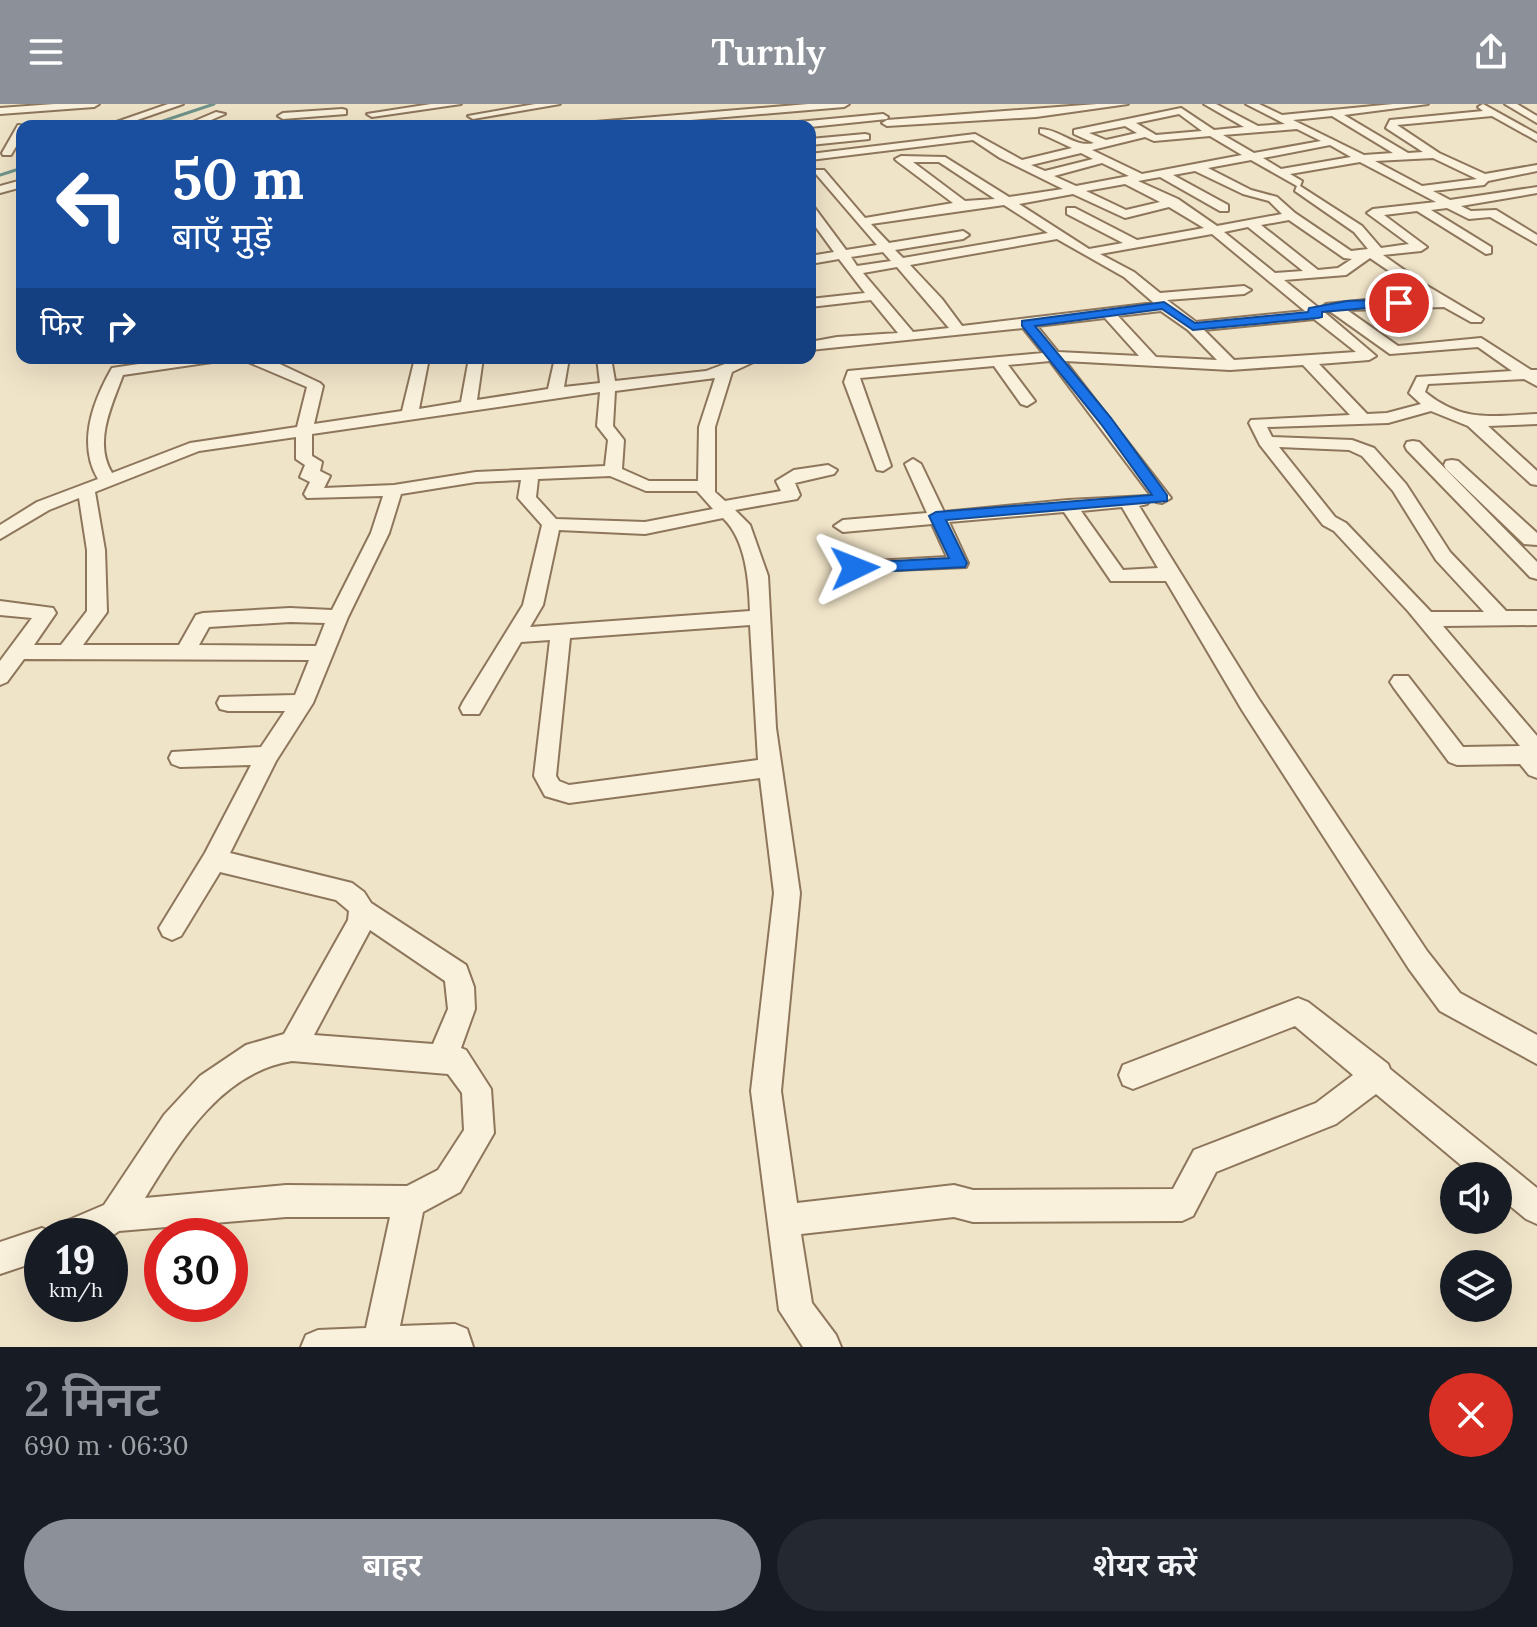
<!DOCTYPE html>
<html lang="hi">
<meta charset="utf-8">
<style>
body{margin:0;font-family:Lora,"Noto Sans Devanagari",serif;background:#242831;color:#f1f3f6;height:100vh;display:flex;flex-direction:column;font-size:30px;white-space:nowrap}
*{box-sizing:border-box;margin:0}
p{font-size:26px;color:#9ea1a6}
.icon{flex:none;width:44px;height:44px;fill:none;stroke:currentColor;stroke-width:2;stroke-linecap:round;stroke-linejoin:round}
.map{position:relative;height:1243px;overflow:hidden}
.details{display:flex;flex-direction:column;background:#171b24;flex:1}
.details>*{flex:none}
.top-card{position:absolute;left:16px;top:16px;width:800px;height:244px;border-radius:16px;box-shadow:0 8px 32px #0002;background:#1a4fa0;color:#fff;overflow:hidden}
.tools{position:absolute;left:1440px;top:1058px;display:grid;gap:16px}
.tools a{display:grid;place-items:center;width:72px;height:72px;border-radius:50%;background:#171b24;box-shadow:0 8px 32px #0002;font-size:40px}
.speed{position:absolute;left:24px;top:1114px;display:flex;gap:16px;font-size:40px;font-weight:700;text-align:center}
.speed>*{display:grid;place-content:center;width:104px;height:104px;border-radius:50%;background:#171b24;box-shadow:0 8px 32px #0002;line-height:1}
.speed small{font-size:20px;font-weight:400}
.speed .limit{border:12px solid #d22;background:#fff;color:#111}
.pin{position:absolute;display:grid;place-items:center;width:68px;height:68px;color:#fff;margin:-34px;border:4px solid #fff;border-radius:50%;box-shadow:0 2px 8px #0007}
.me{position:absolute;width:88px;margin:-44px;rotate:88deg;stroke-linejoin:round;filter:drop-shadow(0 0 6px #0008)}
.turn{display:flex;align-items:center;gap:28px;height:168px;padding:0 24px;font-size:36px}
.turn .icon{width:104px;height:104px;stroke-width:2.5}
.turn b{display:block;font-size:56px;line-height:68px}
.then{display:flex;align-items:center;height:76px;padding:0 24px;background:#0003;gap:16px;font-size:30px}
.round{display:grid;place-items:center;flex:none;width:84px;height:84px;border-radius:42px;background:#242831}
.headline{display:flex;align-items:center;justify-content:space-between;height:136px;padding:0 24px}
h1{font-size:48px;font-weight:600;line-height:60px;color:#8c9099}
.button{display:flex;gap:16px;margin-top:auto;padding:16px 24px}
.button a{flex:1;height:92px;border-radius:48px;background:#8c9099;color:#fff;font-size:32px;font-weight:600;line-height:92px;text-align:center}
.button a+a{background:#242831;color:#f1f3f6}
header{display:flex;justify-content:space-between;align-items:center;height:104px;padding:0 24px;background:#8c9099;color:#fff;font-size:36px;font-weight:600}
.map>svg:first-child{display:block}
</style>
<header><svg class="icon" aria-label="menu" viewBox="0 0 24 24"><path d="M4 6h16M4 12h16M4 18h16"/></svg>Turnly<svg class="icon" aria-label="share" viewBox="0 0 24 24"><path d="M12 15V3M7 8l5-5 5 5M5 13v7h14v-7"/></svg></header>
<div class="map">
<svg width="1537" height="1243" viewBox="0 0 1537 1243">
<rect width="100%" height="100%" fill="#f0e4c8"/>
<g fill="none" stroke-linecap="round" stroke-linejoin="round">
<path stroke="#6f938a" stroke-width="3" d="M148 22 214 0
M0 71 22 64"/>
<defs>
<path id="minor" d="M54 0H99L94 3 0 10V4Z
M168 0H183L120 22H105Z
M431 0H461L372 13 367 10Z
M535 0H560L473 15 468 12Z
M808 0H849L844 3 620 22H578L583 19Z
M1097 0H1128L1036 13 887 22 882 19 887 16Z
M1204 0H1216L1258 22 1285 20 1246 0H1259L1282 11 1393 0H1428L1344 11 1408 49 1423 48 1386 24 1390 16 1483 7 1478 3 1483 0 1537 30V37L1492 12 1397 21 1439 49 1485 70 1537 61V67L1488 77 1484 81 1433 87 1450 96 1537 83V89L1461 102 1471 107 1496 106 1537 131V140L1490 113 1469 115 1447 104 1431 106 1491 143V149L1486 150 1417 107 1384 111 1427 143 1421 147 1383 151 1424 180 1483 215 1481 218H1471L1444 203 1347 206 1398 242 1481 234 1531 266H1537V282L1524 275 1428 280 1425 288C1463 319 1492 312 1537 310V320L1488 322 1537 367V381L1531 380 1468 322 1431 307 1388 319 1267 323 1272 333 1352 336 1374 344 1406 380 1450 448 1506 507H1537V521L1443 522 1537 632V674L1529 671 1520 660 1457 661 1449 658 1394 584 1390 578 1394 572H1408L1463 643 1520 642 1408 507 1334 427 1323 421 1260 341 1249 319 1251 316 1350 311 1303 261 1230 266 1065 257 1171 394 1162 399 1156 398 1050 257 1008 261 1035 297 1027 302 1021 300 994 262 860 274 891 362 883 367 877 366 844 278 848 267 1043 249 1023 224 810 246V238L837 233 898 229 871 196 810 203V195L865 189 839 155 810 160V152L834 148 810 115V102L814 103 846 146 877 141 816 70V66H824L865 114 953 99 897 57 895 55 901 52 945 53 1009 93 1063 85 1000 54 973 36 810 56V50L975 30 1022 56 1072 44 1040 29V25C1060 25 1074 44 1094 39L1074 30V26L1181 4 1214 26 1244 23ZM1179 10 1202 27 1156 31 1136 19ZM1332 12 1393 49 1364 51 1293 16ZM1125 22 1137 29 1106 36 1089 29ZM1297 25 1321 37 1254 49 1223 31ZM1210 32 1242 51 1142 70 1092 46 1145 33 1154 37ZM1330 41 1351 53 1281 65 1263 54ZM1081 49 1093 55 1045 67 1031 61ZM1433 54 1477 75 1422 82 1375 57ZM1251 56 1297 82 1295 87 1354 128 1368 145 1351 147 1295 109 1277 93 1251 86 1208 64ZM913 58H939L995 95 965 97ZM1360 58 1436 98 1373 105 1367 109 1409 140 1381 144 1362 122 1300 82 1302 77 1290 70ZM1102 59 1129 72 1076 82 1054 72ZM1195 67 1243 90 1269 97 1282 110 1217 122 1178 95 1138 77 1160 73 1220 107H1228V101L1173 71ZM1125 80 1160 98 1126 106 1086 87ZM1073 90 1125 114 1169 103 1204 124 1137 136 1075 104H1067V110L1123 139 1089 145 1019 100ZM1004 101 1048 129 903 154 895 146 963 135 969 131 963 127 889 139 871 120ZM1289 116 1344 154 1352 155 1338 164 1318 166 1261 121ZM1248 123 1303 167 1275 169 1224 128ZM1212 130 1305 207 1196 218 1167 196 1244 190 1251 186 1244 182 1160 189 1134 168 1100 150ZM1057 135 1124 173 1154 199 962 222 942 195 910 161ZM883 148 891 157 857 162 851 153ZM1370 154 1430 195H1376L1326 200 1320 205 1284 176 1346 171ZM897 163 949 224 913 228 863 169ZM1161 207 1188 226 1217 256 1156 253 1118 212ZM1323 207 1331 208 1390 250 1478 243 1512 267 1417 273 1409 289 1421 300 1387 309 1367 310 1319 260 1369 256 1376 252ZM1105 214 1139 252 1058 248 1037 222ZM1314 215 1356 248 1234 256 1204 226ZM1279 343 1349 346 1362 352 1393 387 1436 456 1484 508H1431L1346 419 1335 413Z
M1505 0H1517L1537 12V19Z
M342 5 346 6V10L283 15 278 12 283 9Z
M216 8 225 10 197 22H183Z
M883 10 888 13 887 15 810 23 782 22 787 19Z
M18 21 27 22H22V32L11 51H3L2 49Z
M865 30 869 31V35L810 41V35Z
M22 76V83L0 89V82Z
M179 254H219L212 258 123 271C112 301 93 338 112 369L190 339 297 323 307 283 239 254H267L320 279 323 282 314 320 402 307 415 254H429L419 305 461 298 469 254H483L477 296 548 285 555 254H569L564 283 600 279 597 254H611L615 277 706 267 741 254H762L732 268 715 323V388L725 397 781 387 776 377 794 366 828 361 837 366 834 370 795 379 800 391 797 395 735 406 750 421 768 472 776 624 800 789 781 987 797 1099 954 1081 973 1086 1173 1085 1194 1046 1316 999 1353 971 1295 922 1133 985 1123 981 1119 971 1123 961 1298 894 1308 898 1388 960 1390 965 1537 1084V1120L1526 1115 1498 1092V1072H1474L1376 990 1336 1020 1216 1068 1193 1112 1182 1117 973 1118 954 1113 801 1130 812 1199 836 1231 841 1243H803L779 1206 751 987 774 789 760 674 569 699 545 692 534 672 550 536 521 538 479 610H463L460 604 463 598 523 501 542 421 518 394 521 376 476 378 401 390 389 429 348 513 313 599 276 657 230 749 352 779 364 788 371 799 466 861 474 883 475 905 461 944 466 946 491 985 494 1029 460 1088 423 1108 400 1222 455 1220 467 1225 473 1243H301L306 1231 318 1226 366 1224 390 1113H286L119 1127 110 1133 42 1132V1156L0 1170V1138L42 1124 53 1129 57 1121 104 1101 164 1011 200 972 246 941 284 930 348 816 349 807 336 796 220 768 181 832 172 836 163 832 159 824 205 749 251 661 180 663 172 660 169 654 172 648 261 643 285 607H228L220 605 217 599 220 593 295 591 309 556 24 555 7 578 0 581V557L32 514 0 511V497L53 504 56 509 34 541H61L87 507V446L79 394 49 406 0 435V421L37 398 98 375C77 340 93 297 112 264ZM715 274 699 323 698 377H649L622 365 624 336 613 322 615 287ZM600 288 597 322 608 336 605 362 476 368 394 381 324 384 330 372 320 367 322 358 312 352V330ZM296 333V355L305 361 300 373 310 378 304 390 307 394 383 392 371 429 332 506 290 504 203 509 196 511 179 541H83L107 508 105 446 95 388 199 347ZM610 372 646 387H697L713 405 645 418 556 415 536 393 538 375ZM723 414C746 436 749 477 750 507L530 523 543 501 559 426 645 430ZM290 518 325 519 316 542 199 541 209 523ZM750 521 758 656 569 681 559 677 556 672 570 534ZM370 826 445 877 448 905 433 940 314 931ZM292 957 448 970 462 989 464 1026 438 1066 407 1082 286 1081 145 1094C180 1037 221 968 292 957Z
M1413 337 1419 338 1537 458V475L1530 473 1407 346 1405 342 1407 338Z
M913 355 921 360 944 408 1068 396 1147 392 1150 396 1147 400 1139 402 1258 594 1427 847 1460 889 1537 931V960L1440 907 1409 865 1242 606 1166 477H1111L1064 408 949 418 968 459 966 463 848 468 846 464 848 460 855 458 947 453 932 420 843 428 834 422 843 416 927 409 905 360ZM1122 403 1158 464 1123 466 1081 407Z
M1452 356 1458 357 1537 429V441L1524 440 1446 365 1444 361 1446 357Z"/>
</defs>
<use href="#minor" stroke="#8d765c" stroke-width="4"/>
<use href="#minor" fill="#faf1dc" fill-rule="evenodd"/>
</g>
<path fill="#1a73e8" stroke="#114b97" stroke-width="2" d="M1399 195 1405 199 1403 201 1322 208V213L1318 214 1193 226 1162 205 1035 222 1111 314 1167 391V397L946 416 967 459 965 463 855 469 847 464 855 459 949 454 929 412 936 408 1152 391 1101 320 1022 222V217L1164 198 1195 219 1308 208 1309 204 1347 197Z"/>
</svg>
<div class="tools">
<a><svg class="icon" aria-label="sound" viewBox="0 0 24 24"><path d="M4 9h4l5-4v14l-5-4H4zM17 9q2 3 0 6"/></svg></a>
<a><svg class="icon" aria-label="layers" viewBox="0 0 24 24"><path d="M12 4l9 5-9 5-9-5zM3 14l9 5 9-5"/></svg></a>
</div>
<div class="speed"><div>19<small>km/h</small></div><div class="limit">30</div></div>
<div class="pin" style="left:1399px;top:199px;background:#d93025"><svg class="icon" aria-label="arrive" viewBox="0 0 24 24"><path d="M6 21V4h12l-3 4 3 4H6"/></svg></div>
<svg class="me" style="left:855px;top:464px" viewBox="-20 -20 40 40"><path d="M0-17L14 15 0 8-14 15z" fill="#1a73e8" stroke="#fff" stroke-width="4"/></svg>
<div class="top-card">
<div class="turn"><svg class="icon" aria-label="left" viewBox="0 0 24 24"><path d="M17 20v-9H6M10 6l-5 5 5 5"/></svg><div><b>50 m</b>बाएँ मुड़ें</div></div>
<div class="then">फिर<svg class="icon" aria-label="right" viewBox="0 0 24 24"><path d="M7 20v-9h11M14 6l5 5-5 5"/></svg></div>
</div>
</div>
<section class="details">
<div class="headline"><div><h1>2 मिनट</h1><p>690 m · 06:30</p></div><a class="round" style="background:#d93025;color:#fff"><svg class="icon" aria-label="close" viewBox="0 0 24 24"><path d="M6 6l12 12M18 6L6 18"/></svg></a></div>
<div class="button"><a>बाहर</a><a>शेयर करें</a></div>
</section>
